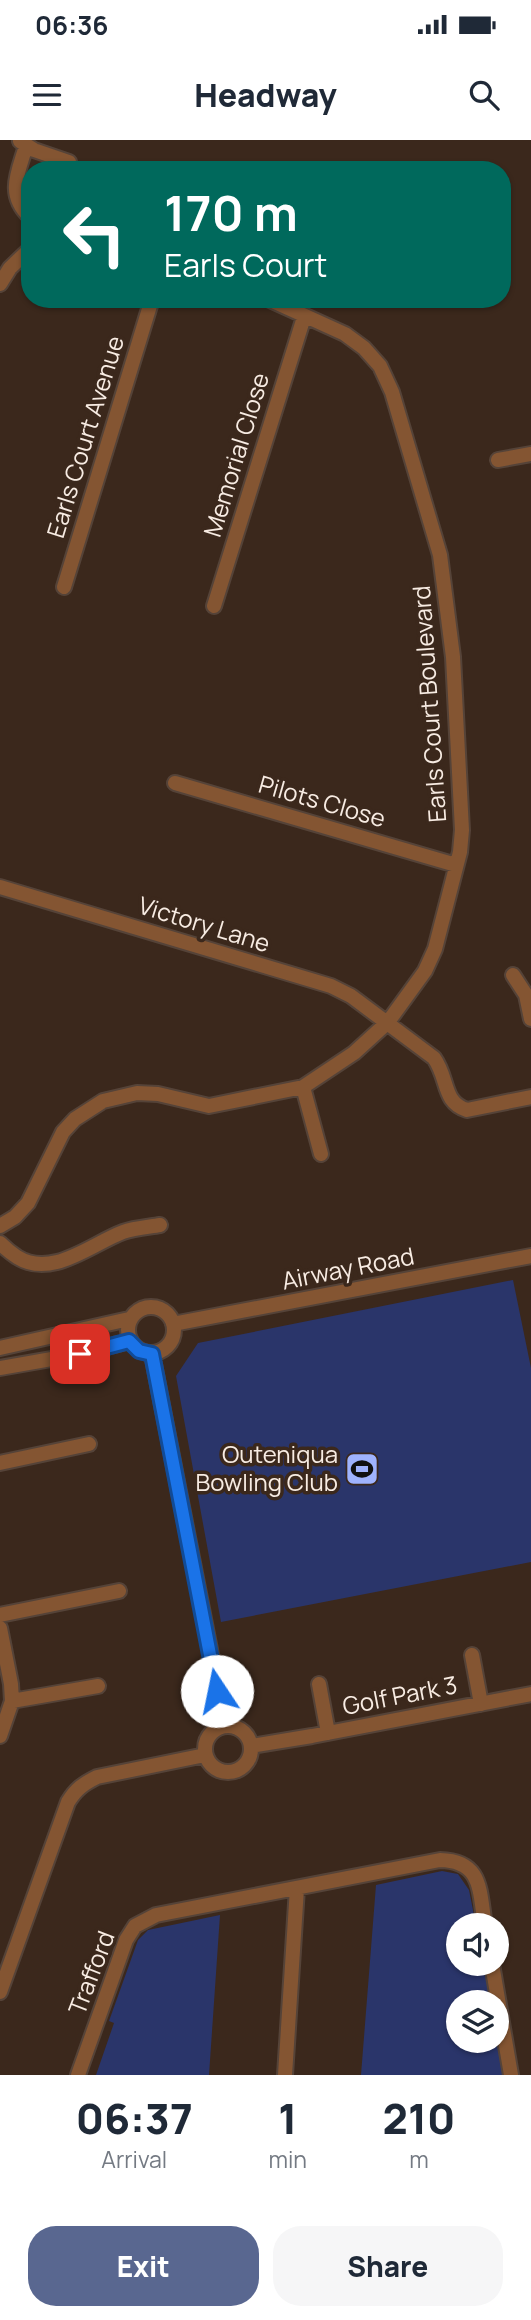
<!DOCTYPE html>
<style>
body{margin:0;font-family:Manrope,sans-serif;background:#f6f6f7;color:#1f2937;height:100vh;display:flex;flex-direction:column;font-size:26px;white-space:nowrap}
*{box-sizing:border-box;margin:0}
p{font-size:23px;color:#747a83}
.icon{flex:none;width:38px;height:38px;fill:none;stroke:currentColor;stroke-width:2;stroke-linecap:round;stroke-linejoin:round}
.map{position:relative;height:1935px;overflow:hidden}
.side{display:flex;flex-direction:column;background:#fff;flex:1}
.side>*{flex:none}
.hud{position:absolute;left:21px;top:21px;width:490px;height:147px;border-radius:28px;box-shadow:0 2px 5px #0004;background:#00695c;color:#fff;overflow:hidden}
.fabs{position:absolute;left:446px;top:1773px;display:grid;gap:14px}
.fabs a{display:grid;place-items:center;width:63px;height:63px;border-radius:50%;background:#fff;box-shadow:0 2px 5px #0004;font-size:35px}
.pin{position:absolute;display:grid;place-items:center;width:60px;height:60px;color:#fff;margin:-30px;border-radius:14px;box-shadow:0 4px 10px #0006}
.me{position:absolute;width:77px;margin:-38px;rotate:349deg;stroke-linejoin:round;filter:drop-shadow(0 0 5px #0008)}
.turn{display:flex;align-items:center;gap:24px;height:147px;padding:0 28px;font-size:32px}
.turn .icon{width:91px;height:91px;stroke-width:2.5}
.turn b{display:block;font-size:49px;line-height:60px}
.eta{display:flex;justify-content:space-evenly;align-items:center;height:119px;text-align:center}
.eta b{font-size:42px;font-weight:800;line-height:49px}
.action{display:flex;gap:14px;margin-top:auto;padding:14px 28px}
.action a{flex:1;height:80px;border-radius:28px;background:#596790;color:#fff;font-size:28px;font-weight:800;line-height:80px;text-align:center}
.action a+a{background:#f6f6f7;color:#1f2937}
.status{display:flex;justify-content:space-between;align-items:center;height:49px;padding:0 35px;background:#fff;direction:ltr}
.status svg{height:19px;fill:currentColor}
header{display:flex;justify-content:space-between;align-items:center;height:91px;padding:0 28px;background:#fff;font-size:32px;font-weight:800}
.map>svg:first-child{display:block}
</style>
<div class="status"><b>06:36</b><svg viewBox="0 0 49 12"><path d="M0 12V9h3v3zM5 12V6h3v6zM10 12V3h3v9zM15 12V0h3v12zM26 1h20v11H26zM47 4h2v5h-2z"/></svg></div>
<header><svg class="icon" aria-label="menu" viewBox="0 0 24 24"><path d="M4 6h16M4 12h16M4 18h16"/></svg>Headway<svg class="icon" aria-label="search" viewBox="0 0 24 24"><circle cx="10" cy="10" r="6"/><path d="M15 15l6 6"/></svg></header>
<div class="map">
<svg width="531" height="1935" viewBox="0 0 531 1935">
<rect width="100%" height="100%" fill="#3b281c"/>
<path fill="#2a356a" d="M513 1140 531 1228V1422L221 1482 176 1236 198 1203Z
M442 1731 458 1734 469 1750 476 1785H458V1824H485L492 1862H458V1900H497V1892L504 1935H361L376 1745Z
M220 1775 209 1935H96L114 1883 109 1881 138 1800 148 1790Z"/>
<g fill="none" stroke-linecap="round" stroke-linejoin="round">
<defs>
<path id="street" d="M20 1 34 10 69 22
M26 6C18 33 6 54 30 77
M0 144 10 128 30 109
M498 320 531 314
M64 447 152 159
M214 466 304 177
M175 643 456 725
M0 747 331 846 351 856 434 918C449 939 442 962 467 970L531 957
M513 835 526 855 531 879
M303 947 321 1014
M0 1086 15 1077 28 1063 63 992 75 979 103 961 137 953 158 954 209 966 303 947 354 913 388 882 425 831 435 809 460 712 462 690 453 517 440 415 392 252 380 226 364 208 345 194 268 159
M0 1103C5 1108 11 1113 17 1117 52 1139 91 1104 123 1092 134 1088 148 1087 160 1085
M128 1190a23 23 0 1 1 46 0a23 23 0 1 1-46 0Z
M173 1184 531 1116
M0 1208 129 1179
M152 1214 225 1586
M0 1228 80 1214 129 1201
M0 1323 89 1304
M0 1475 119 1451
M0 1488 11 1544 12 1561 0 1596
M472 1515 481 1564
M319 1544 328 1593
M12 1561 98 1546
M205 1609a23 23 0 1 1 46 0a23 23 0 1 1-46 0Z
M251 1606 312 1596 531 1554
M492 1824 511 1935
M0 1852 68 1662C76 1649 83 1644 97 1637L205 1615
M78 1935 126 1800 135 1786 156 1775 440 1720C483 1721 479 1751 485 1785
M285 1935 297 1748"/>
</defs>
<use href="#street" stroke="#554338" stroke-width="18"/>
<use href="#street" stroke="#845532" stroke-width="14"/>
</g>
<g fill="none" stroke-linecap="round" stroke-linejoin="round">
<defs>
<path id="route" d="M80 1214 129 1201 139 1211 152 1214 217 1551"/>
</defs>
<use href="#route" stroke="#114b97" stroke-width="18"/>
<use href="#route" stroke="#1a73e8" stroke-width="12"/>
</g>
<defs>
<symbol id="stadium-square" viewBox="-11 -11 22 22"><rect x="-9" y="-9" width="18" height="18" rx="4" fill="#9fb3fd" stroke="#3b281c"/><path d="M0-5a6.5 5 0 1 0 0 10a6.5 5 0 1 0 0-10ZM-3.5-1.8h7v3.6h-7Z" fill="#111"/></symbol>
</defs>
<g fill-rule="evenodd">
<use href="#stadium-square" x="343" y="1310" width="38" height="38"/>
</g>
<g text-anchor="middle" stroke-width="7" stroke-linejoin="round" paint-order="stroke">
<g font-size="24" fill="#f8ece3" stroke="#3b281c">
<text transform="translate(86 297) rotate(-73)" y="8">Earls Court Avenue</text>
<text transform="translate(237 315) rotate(-73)" y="8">Memorial Close</text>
<text transform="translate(430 564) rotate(-94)" y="8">Earls Court Boulevard</text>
<text transform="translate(322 662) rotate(16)" y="8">Pilots Close</text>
<text transform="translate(204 785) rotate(17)" y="8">Victory Lane</text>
<text transform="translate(348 1129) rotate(-11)" y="8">Airway Road</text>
<text transform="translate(400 1556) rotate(-11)" y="8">Golf Park 3</text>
<text transform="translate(92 1833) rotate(-69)" y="8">Trafford</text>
</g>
<g font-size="24" fill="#f8ece3" stroke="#3b281c" text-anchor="end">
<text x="338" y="1323">Outeniqua<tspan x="338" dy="28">Bowling Club</tspan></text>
</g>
</g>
</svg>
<div class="fabs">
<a><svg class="icon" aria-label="sound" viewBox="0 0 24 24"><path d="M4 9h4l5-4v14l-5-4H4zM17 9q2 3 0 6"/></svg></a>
<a><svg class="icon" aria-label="layers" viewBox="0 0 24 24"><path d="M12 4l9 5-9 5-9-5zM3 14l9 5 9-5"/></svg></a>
</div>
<div class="pin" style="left:80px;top:1214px;background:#d93025"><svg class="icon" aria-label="arrive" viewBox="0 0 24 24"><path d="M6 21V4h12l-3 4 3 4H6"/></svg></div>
<svg class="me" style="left:217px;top:1551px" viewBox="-20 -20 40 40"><circle r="19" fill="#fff"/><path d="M0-13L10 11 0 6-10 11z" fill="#1a73e8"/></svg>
<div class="hud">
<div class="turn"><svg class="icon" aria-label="left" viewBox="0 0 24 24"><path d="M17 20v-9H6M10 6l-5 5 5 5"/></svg><div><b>170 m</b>Earls Court</div></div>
</div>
</div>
<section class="side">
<div class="eta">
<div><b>06:37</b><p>Arrival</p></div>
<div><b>1</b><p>min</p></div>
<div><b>210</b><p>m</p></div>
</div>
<div class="action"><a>Exit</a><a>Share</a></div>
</section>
